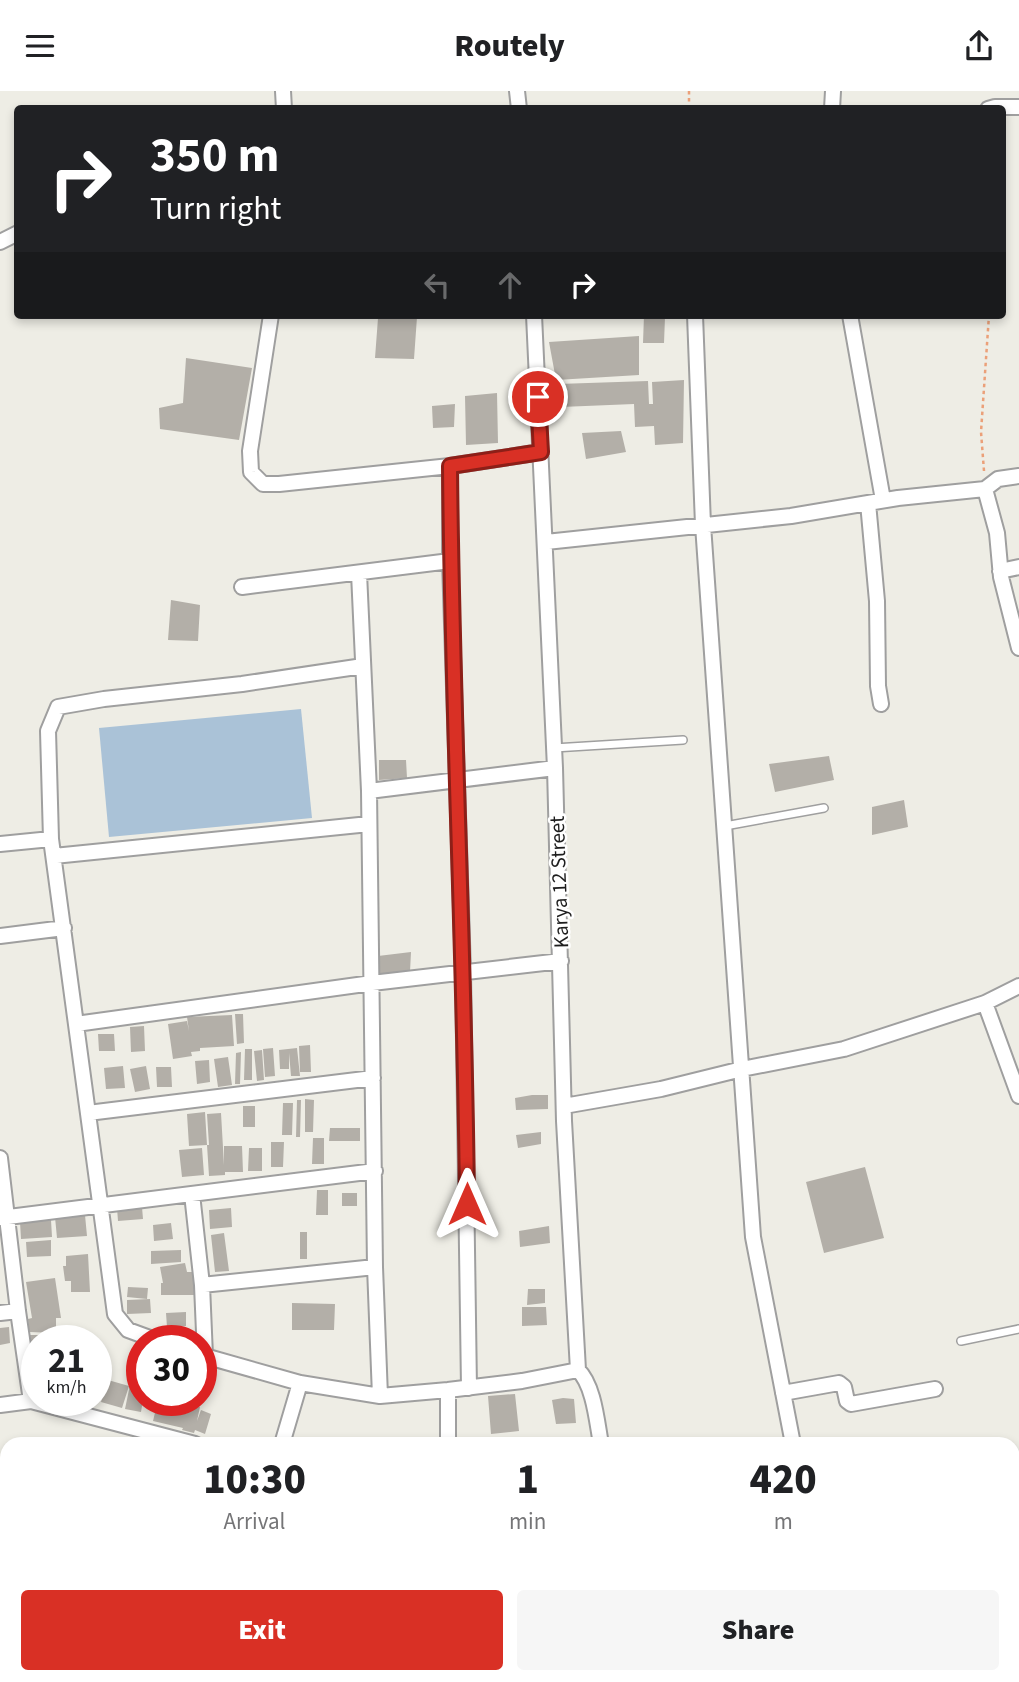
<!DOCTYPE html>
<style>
body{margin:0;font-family:"Source Sans 3",sans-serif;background:#f6f6f6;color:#202124;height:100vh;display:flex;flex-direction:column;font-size:26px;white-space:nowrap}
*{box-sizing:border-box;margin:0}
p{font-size:23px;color:#757577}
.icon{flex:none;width:38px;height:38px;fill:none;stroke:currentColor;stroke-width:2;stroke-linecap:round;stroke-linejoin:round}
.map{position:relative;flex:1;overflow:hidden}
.sheet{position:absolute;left:0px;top:1346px;width:1020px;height:247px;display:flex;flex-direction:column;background:#fff;border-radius:21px 21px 0 0;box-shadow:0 4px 10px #0003}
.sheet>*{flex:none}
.banner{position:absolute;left:14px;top:14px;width:992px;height:214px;border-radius:7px;box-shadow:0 4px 10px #0003;background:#202124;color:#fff;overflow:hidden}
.speed{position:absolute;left:21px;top:1234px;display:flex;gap:14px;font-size:35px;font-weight:700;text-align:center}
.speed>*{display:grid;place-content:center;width:91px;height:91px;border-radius:50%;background:#fff;box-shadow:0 4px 10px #0003;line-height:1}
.speed small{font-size:18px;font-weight:400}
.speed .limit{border:10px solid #d22;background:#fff;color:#111}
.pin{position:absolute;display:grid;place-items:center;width:60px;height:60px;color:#fff;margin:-30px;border:4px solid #fff;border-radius:50%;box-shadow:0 2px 7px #0007}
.me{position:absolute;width:77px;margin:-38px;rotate:0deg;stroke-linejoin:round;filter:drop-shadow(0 0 5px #0008)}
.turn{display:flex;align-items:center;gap:24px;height:147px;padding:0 21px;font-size:32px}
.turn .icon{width:91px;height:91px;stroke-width:2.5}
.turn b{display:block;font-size:49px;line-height:60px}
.lanes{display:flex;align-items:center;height:66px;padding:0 21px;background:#0003;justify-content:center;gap:35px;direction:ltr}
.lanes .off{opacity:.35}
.eta{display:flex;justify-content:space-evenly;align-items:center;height:119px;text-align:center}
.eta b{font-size:42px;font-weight:800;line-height:49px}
.cta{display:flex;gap:14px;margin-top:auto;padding:14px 21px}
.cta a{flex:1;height:80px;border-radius:7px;background:#d93025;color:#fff;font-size:28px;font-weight:800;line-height:80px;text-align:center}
.cta a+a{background:#f6f6f6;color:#202124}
header{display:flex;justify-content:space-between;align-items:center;height:91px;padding:0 21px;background:#fff;font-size:32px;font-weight:800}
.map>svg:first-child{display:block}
</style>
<header><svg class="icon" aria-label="menu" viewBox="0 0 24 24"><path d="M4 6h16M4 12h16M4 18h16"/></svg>Routely<svg class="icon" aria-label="share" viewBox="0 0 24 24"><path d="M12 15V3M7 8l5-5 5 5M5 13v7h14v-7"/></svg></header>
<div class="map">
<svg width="1019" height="1591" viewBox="0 0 1019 1591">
<rect width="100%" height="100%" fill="#eeede5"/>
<path fill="#aac2d7" d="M301 618 312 727 109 746 99 637Z"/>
<path fill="#b3afa8" d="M644 224 665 226 664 252H643Z
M417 226 414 268 375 267 378 227Z
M639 245V284L556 289 549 251Z
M186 267 252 277 239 349 160 338 159 317 183 312Z
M684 289 683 352 655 354 654 335 635 336 634 313 561 316 558 293 648 290 649 313H653L652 291Z
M497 302 498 352 466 354 465 305Z
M455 313 454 336 433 337 432 315Z
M621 340 626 361 586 368 582 342Z
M171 509 200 514 198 550 168 549Z
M829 665 834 689 775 701 769 673Z
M379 669H406L407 687 379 689Z
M904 709 908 736 872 744V716Z
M411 861 410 881 379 886 378 865Z
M235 923H243L244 952 237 953Z
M232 924 234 955 200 957V960L191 961 192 965 173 968 168 933 187 930 189 940 187 926Z
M144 935 145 960 131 961 130 936Z
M98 943H114L115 960H99Z
M310 954 311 981H300L299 955Z
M273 957 275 985 265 986 263 958Z
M297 957 300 985H291L289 962V978H280L279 959Z
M245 958H252V989H244Z
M262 959 264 989 257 990 254 960Z
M241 961 240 993H235L236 962Z
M228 966 232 994 218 996 214 968Z
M209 969 210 991 197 993 195 970Z
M123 975 125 997 106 998 104 977Z
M146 975 150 998 135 1001 130 978Z
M156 976H171L172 996H157Z
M532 1004H548V1018L516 1019 515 1007Z
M305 1008 314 1009 313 1041H305Z
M297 1009H301L300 1046H296Z
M283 1012H293L292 1044H282Z
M243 1015H255V1036H243Z
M205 1021 207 1054H209L207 1023 221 1022 224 1074V1055H242L243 1081H225V1084L209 1085 207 1054 189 1055 187 1023Z
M330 1037H360V1050H329Z
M541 1041V1053L518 1057 516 1044Z
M313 1047H324V1073H312Z
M271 1051H284L283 1076H271Z
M202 1057 204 1084 182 1086 179 1059Z
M249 1057H262V1080H248Z
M865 1076 884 1147 824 1162 806 1091Z
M317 1099H328V1124H316Z
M342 1102H357V1115H342Z
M142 1116 143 1128 118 1130 117 1117Z
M231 1117 232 1136 210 1138 209 1119Z
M85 1124 87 1145 57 1147 55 1126Z
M51 1129 52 1146 21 1148 20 1131Z
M171 1132 173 1148 154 1150 153 1134Z
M549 1135 550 1152 520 1156 519 1140Z
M300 1141H307V1168H300Z
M224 1142 229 1180 215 1181 211 1144Z
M51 1149V1165L27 1166 26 1151Z
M181 1159V1171L151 1173V1160Z
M88 1163 90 1201H71V1190H65L63 1175H66V1165Z
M185 1172 187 1181H195L196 1204H161V1192H163L160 1176Z
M55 1187 61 1227H56V1242L29 1241 28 1228 32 1227 26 1191Z
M128 1196 148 1197 147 1208 127 1206Z
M528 1198H545V1212L527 1214Z
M150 1208 151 1222 127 1223V1209Z
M292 1212 335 1213 334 1239H292Z
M522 1216H546L547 1234 522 1235Z
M186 1221V1235L167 1236 166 1222Z
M9 1236 10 1252 0 1254V1237Z
M30 1244H63V1250H37V1254H31Z
M108 1289 129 1295 122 1317 101 1311Z
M131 1289 142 1291V1309H143L141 1321 125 1318Z
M515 1303 519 1340 491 1343 488 1305Z
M563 1307 574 1308 576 1332 556 1333 552 1309Z
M158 1309H170L177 1311 176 1313 187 1315 186 1324 188 1313 200 1316 197 1330 201 1319 211 1323 205 1343 195 1339 194 1342 182 1339 183 1337 153 1330Z
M0 1374H7V1392H0Z"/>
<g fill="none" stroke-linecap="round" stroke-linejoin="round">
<defs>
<path id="service" d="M554 657 683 649
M725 735 824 717
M961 1250 1019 1238"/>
<path id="minor" d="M283 0 284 18
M517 0 519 18
M832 18 833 0
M988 18 995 16H1019
M0 151 18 142
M271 224 250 360 251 381 263 393H279L450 375 541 361
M534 224 555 677 564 1030 578 1279C594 1294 597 1332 601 1353
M695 224 703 434 753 1146 793 1353
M850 224 883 409
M450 375V470L463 881 469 1297
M985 398 997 442 1001 486 1019 557
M868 412 877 510 878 595 881 613
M546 451 791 425 898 407 985 398 998 388 1019 385
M1000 480 1019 476
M359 482 369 700 375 1176 380 1305
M242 496 450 470
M369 700 555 677
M0 753 51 748
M54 765 369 733
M0 845 64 837
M985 912 1019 1005
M76 933 372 892 561 870
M564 1015 661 998 742 978 844 958 985 912 1019 895
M88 1022 373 987
M0 1067 18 1220 31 1310
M192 1103 202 1194 205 1265
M0 1127 375 1080
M202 1194 375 1176
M0 1222 18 1220
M158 1250 128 1239 115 1223 51 748 48 640 58 616 104 608 242 593 363 575
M201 1264 300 1292 380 1305 448 1299 522 1290 578 1279
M448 1299V1353
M783 1302 839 1292 844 1296 847 1310 851 1313 935 1298
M0 1314 31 1310 195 1353
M282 1353 300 1292
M0 1407 7 1406
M1013 1485 1019 1483
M0 1519 7 1521
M256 1586 276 1591
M641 1586V1591
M833 1586V1591
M1003 1586 1004 1591
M407 1591 408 1586"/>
</defs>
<use href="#service" stroke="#9f9f9f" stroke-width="10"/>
<use href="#minor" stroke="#9f9f9f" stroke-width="18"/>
<path stroke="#eba079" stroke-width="2.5" stroke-dasharray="3.5 3.5" stroke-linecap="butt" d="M689 0V18
M984 380 981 341 989 224"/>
<use href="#service" stroke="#fff" stroke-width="7"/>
<use href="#minor" stroke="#fff" stroke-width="14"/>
</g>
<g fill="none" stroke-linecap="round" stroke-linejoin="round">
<defs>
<path id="route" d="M467 1113C465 867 452 621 450 375L541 361 538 306"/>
</defs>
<use href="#route" stroke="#8d1f18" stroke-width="18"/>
<use href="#route" stroke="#d93025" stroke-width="12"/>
</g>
<g text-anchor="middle" stroke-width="5" stroke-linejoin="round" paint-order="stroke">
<g font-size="21" fill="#1e1e1e" stroke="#fff">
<text transform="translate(559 791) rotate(-92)" y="7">Karya 12 Street</text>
</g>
</g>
</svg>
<div class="speed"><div>21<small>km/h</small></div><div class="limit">30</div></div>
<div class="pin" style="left:538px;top:306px;background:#d93025"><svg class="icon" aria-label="arrive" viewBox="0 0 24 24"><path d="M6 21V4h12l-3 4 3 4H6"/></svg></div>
<svg class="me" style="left:467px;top:1113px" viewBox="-20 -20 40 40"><path d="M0-17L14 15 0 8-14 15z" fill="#d93025" stroke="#fff" stroke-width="4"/></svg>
<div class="banner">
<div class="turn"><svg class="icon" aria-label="right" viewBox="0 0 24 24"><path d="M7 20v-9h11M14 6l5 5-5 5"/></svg><div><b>350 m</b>Turn right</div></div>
<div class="lanes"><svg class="icon off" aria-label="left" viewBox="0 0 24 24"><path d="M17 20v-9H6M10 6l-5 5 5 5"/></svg><svg class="icon off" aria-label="ahead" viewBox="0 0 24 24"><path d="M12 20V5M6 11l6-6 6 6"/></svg><svg class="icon" aria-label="right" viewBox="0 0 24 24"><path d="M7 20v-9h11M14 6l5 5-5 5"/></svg></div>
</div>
<section class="sheet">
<div class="eta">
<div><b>10:30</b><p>Arrival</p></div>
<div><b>1</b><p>min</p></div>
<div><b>420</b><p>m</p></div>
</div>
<div class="cta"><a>Exit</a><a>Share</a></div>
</section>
</div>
